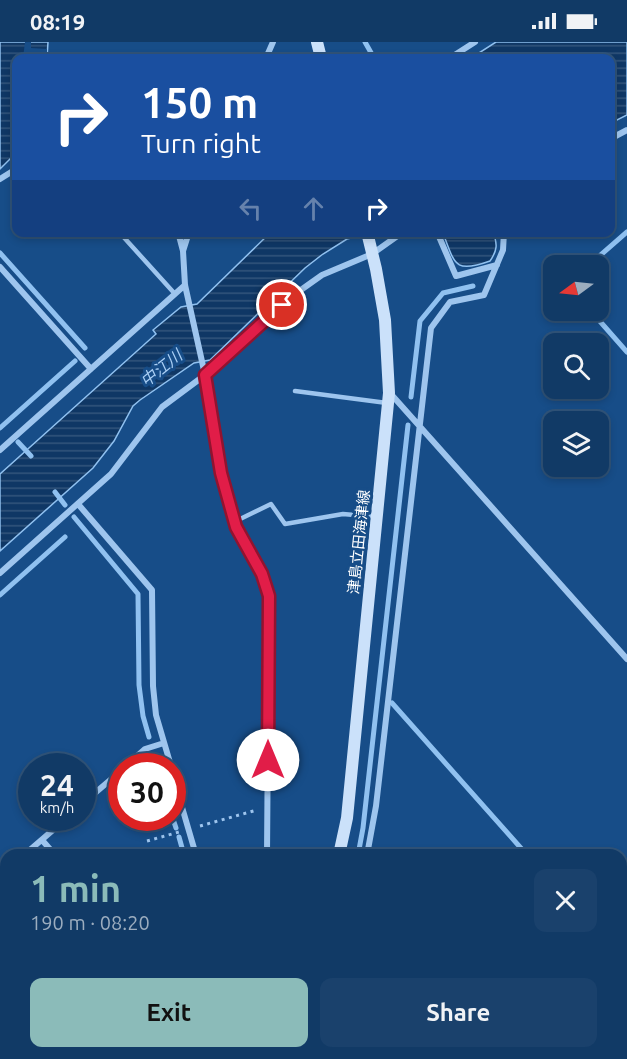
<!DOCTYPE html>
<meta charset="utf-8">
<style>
body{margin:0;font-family:Ubuntu,"Noto Sans JP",sans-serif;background:#1a416c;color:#f1f3f6;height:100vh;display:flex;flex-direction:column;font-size:22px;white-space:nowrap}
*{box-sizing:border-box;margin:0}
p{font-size:20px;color:#9cadbf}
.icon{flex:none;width:33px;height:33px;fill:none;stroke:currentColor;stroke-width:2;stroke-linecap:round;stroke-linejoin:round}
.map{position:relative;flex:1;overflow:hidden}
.drawer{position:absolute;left:0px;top:807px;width:627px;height:210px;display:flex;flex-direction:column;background:#113a66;border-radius:18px 18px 0 0;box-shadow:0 3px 9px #0003,0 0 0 2px #30547a}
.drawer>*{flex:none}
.banner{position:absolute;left:12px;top:12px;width:603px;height:183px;border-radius:12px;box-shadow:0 3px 9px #0003,0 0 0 2px #30547a;background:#1a4fa0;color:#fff;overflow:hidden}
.needle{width:39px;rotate:255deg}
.fabs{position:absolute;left:543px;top:213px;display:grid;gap:12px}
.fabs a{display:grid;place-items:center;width:66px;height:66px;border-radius:12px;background:#113a66;box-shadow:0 3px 9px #0003,0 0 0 2px #30547a;font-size:30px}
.speed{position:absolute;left:18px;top:711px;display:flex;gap:12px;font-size:30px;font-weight:700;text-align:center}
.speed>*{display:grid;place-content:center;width:78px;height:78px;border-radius:50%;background:#113a66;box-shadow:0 3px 9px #0003,0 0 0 2px #30547a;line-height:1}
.speed small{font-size:15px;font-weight:400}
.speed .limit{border:9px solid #d22;background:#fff;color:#111}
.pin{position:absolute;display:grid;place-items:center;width:51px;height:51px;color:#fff;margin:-26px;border:3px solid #fff;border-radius:50%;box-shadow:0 2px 6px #0007}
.me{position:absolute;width:66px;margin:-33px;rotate:0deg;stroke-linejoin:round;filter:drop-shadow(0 0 4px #0008)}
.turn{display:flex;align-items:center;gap:21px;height:126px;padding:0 30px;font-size:27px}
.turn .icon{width:78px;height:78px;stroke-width:2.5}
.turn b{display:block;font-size:42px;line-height:51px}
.lanes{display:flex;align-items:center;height:57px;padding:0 30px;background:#0003;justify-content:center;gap:30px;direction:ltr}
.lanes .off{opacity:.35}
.round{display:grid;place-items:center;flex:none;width:63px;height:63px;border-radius:12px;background:#1a416c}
.headline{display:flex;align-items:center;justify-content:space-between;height:102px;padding:0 30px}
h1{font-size:36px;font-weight:700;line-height:45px;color:#8bbbb9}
.cta{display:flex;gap:12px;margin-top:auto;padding:12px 30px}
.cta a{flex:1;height:69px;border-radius:12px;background:#8bbbb9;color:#111;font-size:24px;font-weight:700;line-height:69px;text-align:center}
.cta a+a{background:#1a416c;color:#f1f3f6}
.status{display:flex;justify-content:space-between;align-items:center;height:42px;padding:0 30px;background:#113a66;direction:ltr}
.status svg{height:16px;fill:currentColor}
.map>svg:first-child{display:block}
</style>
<div class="status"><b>08:19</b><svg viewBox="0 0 49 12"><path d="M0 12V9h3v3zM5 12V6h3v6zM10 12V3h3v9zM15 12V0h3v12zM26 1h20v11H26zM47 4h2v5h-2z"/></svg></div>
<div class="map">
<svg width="627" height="1017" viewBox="0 0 627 1017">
<defs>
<pattern id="water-rules" width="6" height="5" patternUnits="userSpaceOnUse" patternTransform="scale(1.5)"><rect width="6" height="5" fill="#0f3765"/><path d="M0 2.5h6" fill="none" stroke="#33557c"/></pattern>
</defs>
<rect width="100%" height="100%" fill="#174d88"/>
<path fill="url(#water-rules)" stroke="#90c1f0" stroke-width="1.5" d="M0 0H48L47 16H16V111L0 127Z
M496 0H627V73L611 81 610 16H471Z
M270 191H371L347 197 323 212 305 226 210 318 194 321 140 358 133 364 114 399 93 426 0 509V432L156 292 153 288 181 265 197 262Z
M443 191H493C498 202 497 209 490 219 454 232 455 222 443 191Z"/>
<path fill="#174d88" d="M25 0H31V6L47 7V16H23Z"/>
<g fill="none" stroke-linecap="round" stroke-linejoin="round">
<path stroke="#90c1f0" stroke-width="5" d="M365 0 374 16
M0 211 85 306
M588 224 627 190
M590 268 627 310
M411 355 420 279 443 251 473 244
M0 386 75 319
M18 400 31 414
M55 450 65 463
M74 475 138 552 139 643 143 674 149 695
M0 553 65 495
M392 661 527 813
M155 716 158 724
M172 774 176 786
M179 795 184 813
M358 813 363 786 408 383
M621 920 627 926
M169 1017 170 1011
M328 1017 330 1011
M618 1017 627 1009"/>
<path stroke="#9ec5ee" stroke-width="3" stroke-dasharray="3 4.5" stroke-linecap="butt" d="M200 784 257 768
M147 799 179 790"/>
<path stroke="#9ec5ee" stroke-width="4.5" d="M119 190 175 252
M295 349 387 361
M234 480 271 462 285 482 343 472 377 475
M80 1011 85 1017"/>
<path stroke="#9ec5ee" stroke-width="6" d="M266 16 273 0
M450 16 475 0
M610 97 627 88
M0 137 16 127
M178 190 183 209 185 243 205 333 221 431 235 485 262 532 269 554 267 813
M437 190 456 234 497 223
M183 209 189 190
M0 225 91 327
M390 351 627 617
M0 408 185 243
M78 462 152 548 153 644 156 673 171 724
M0 531 111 432 162 365 205 333 298 250 322 233 372 212 403 190
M126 724 145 707 164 701
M172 731 196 813
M82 762 122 728
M42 798 55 813
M24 813 67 776
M367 813 376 764 431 286 450 260 484 253 503 208 504 190
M0 834 6 828
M0 843 6 850
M621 998 627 993
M277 1011V1017
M429 1011 434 1017
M55 1017 61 1011
M182 1017 183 1011
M338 1017 340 1011
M600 1017 607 1011"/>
<path stroke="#cbe1fa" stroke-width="12" d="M317 0 321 16
M339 813 347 776 389 351 385 278 376 227 367 190
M283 1017 285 1011"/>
</g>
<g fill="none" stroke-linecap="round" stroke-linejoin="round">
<defs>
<path id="route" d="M268 718 269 554 262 532 236 485 221 431 205 333 282 263"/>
</defs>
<use href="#route" stroke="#92132f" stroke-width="15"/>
<use href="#route" stroke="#e11d48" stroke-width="10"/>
</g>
<g text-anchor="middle" stroke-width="6" stroke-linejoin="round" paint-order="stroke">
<g font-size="15" fill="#fff" stroke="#174d88">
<text transform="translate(359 500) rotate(-84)" y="5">津島立田海津線</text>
</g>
<g font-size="16" font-style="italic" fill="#aacff5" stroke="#174d88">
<text transform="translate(161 326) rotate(-39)" y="6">中江川</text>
</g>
</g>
</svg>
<div class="fabs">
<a><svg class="needle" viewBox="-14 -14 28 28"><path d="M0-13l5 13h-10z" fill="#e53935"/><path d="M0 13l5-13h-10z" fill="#9cadbf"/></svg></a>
<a><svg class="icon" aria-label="search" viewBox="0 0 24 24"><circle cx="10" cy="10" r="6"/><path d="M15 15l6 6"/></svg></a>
<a><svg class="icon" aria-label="layers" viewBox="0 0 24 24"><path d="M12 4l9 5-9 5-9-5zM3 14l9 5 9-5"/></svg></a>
</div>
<div class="speed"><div>24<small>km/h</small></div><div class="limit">30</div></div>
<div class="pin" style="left:282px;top:263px;background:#d93025"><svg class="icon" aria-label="arrive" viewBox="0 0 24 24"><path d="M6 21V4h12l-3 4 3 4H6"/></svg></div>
<svg class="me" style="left:268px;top:718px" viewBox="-20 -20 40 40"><circle r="19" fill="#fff"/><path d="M0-13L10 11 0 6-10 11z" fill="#e11d48"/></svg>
<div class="banner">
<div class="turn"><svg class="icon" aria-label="right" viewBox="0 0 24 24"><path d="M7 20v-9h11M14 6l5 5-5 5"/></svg><div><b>150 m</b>Turn right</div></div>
<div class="lanes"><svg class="icon off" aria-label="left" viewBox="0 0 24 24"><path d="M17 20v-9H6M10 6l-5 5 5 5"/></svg><svg class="icon off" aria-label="ahead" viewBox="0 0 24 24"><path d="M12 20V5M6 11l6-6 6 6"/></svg><svg class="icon" aria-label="right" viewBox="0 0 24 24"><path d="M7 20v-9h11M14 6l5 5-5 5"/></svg></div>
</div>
<section class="drawer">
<div class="headline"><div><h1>1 min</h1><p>190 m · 08:20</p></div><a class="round"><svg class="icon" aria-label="close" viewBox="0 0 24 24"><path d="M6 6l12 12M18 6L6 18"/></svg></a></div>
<div class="cta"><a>Exit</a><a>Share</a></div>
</section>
</div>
